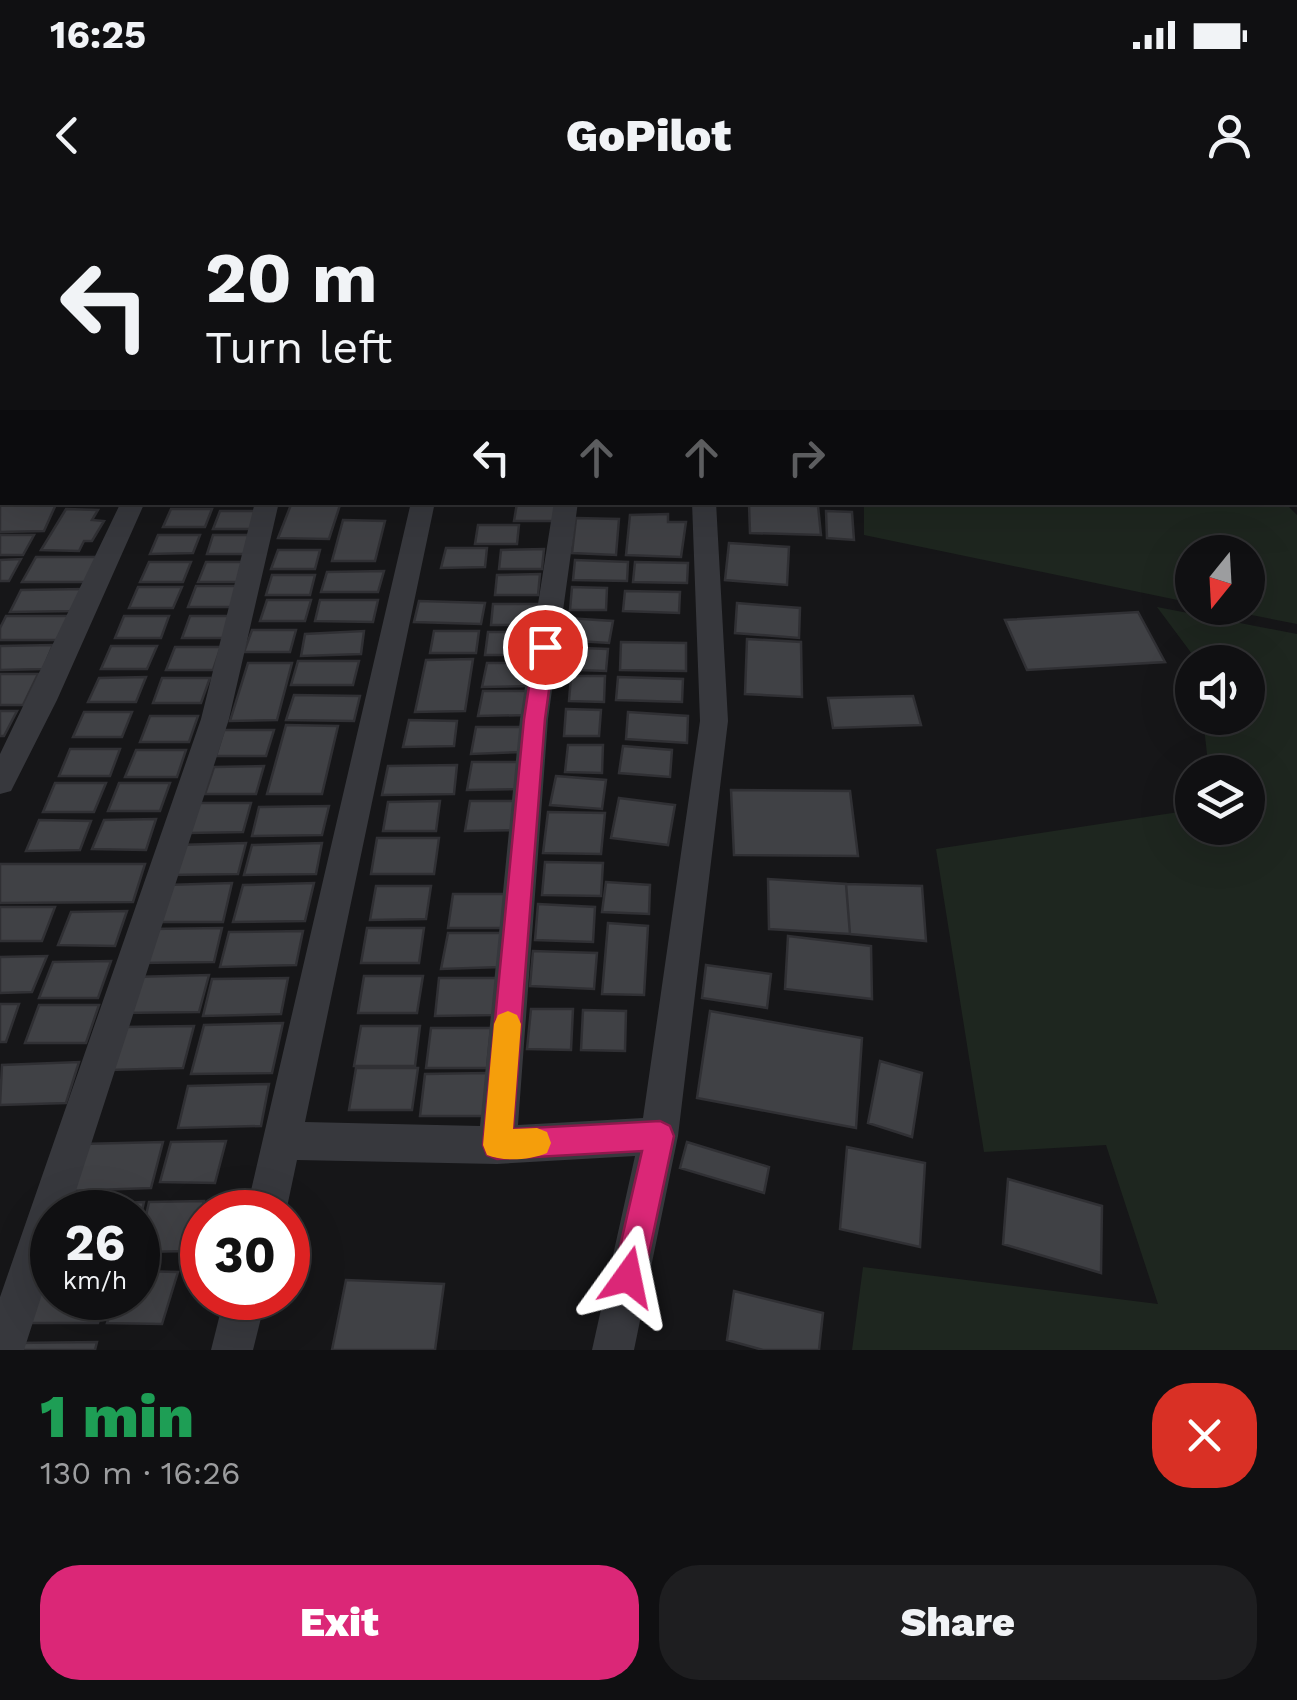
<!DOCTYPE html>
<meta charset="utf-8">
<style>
body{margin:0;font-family:"Work Sans",sans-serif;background:#1e1e20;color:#f1f3f6;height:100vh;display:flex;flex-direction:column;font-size:38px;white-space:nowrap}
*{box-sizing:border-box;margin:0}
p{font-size:32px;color:#9c9d9f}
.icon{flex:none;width:55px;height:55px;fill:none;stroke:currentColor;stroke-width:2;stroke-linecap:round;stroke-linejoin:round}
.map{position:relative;height:1150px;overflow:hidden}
.sheet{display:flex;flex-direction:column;background:#101012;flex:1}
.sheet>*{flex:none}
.guide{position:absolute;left:0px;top:0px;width:1298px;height:305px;box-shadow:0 10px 40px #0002,0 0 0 2px #303032;background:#101012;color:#f1f3f6;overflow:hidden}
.needle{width:65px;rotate:198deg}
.controls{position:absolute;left:1175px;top:335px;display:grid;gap:20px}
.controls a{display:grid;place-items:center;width:90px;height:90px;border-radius:50%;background:#101012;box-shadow:0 10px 40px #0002,0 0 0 2px #303032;font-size:50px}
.speed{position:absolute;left:30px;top:990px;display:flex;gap:20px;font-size:50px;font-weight:700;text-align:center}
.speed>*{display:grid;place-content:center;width:130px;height:130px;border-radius:50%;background:#101012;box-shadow:0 10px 40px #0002,0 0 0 2px #303032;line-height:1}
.speed small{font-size:25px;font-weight:400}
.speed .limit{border:15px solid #d22;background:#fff;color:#111}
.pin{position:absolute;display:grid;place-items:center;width:85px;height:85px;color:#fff;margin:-42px;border:5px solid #fff;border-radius:50%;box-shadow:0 2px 10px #0007}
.me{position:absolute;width:110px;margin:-55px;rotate:12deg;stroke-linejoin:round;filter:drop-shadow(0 0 8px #0008)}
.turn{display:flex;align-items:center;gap:35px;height:210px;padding:0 40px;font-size:45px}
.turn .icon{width:130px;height:130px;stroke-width:2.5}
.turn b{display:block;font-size:70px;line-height:85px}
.lanes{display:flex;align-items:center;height:95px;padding:0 40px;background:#0003;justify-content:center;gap:50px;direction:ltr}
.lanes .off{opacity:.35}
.round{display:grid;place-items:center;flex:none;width:105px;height:105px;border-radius:40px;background:#1e1e20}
.summary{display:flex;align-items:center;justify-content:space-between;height:170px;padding:0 40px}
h1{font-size:60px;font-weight:800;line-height:75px;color:#1e9e55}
.button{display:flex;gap:20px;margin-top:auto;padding:20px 40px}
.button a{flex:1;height:115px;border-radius:40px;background:#db2777;color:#fff;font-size:40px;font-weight:800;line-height:115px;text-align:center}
.button a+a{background:#1e1e20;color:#f1f3f6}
.status{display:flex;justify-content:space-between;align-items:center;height:70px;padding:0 50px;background:#101012;direction:ltr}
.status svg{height:28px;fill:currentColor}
header{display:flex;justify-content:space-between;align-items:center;height:130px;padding:0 40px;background:#101012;font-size:45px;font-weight:800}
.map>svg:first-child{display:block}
</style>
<div class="status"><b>16:25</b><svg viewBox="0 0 49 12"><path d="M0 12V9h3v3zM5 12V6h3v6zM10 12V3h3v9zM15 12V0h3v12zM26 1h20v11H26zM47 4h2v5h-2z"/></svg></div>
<header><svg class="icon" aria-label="back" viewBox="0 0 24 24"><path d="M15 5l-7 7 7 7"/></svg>GoPilot<svg class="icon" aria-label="person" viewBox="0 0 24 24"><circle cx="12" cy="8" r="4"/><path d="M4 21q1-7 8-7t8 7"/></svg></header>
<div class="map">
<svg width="1297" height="1150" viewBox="0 0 1297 1150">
<rect width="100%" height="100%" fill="#161618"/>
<path fill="#1e261f" d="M864 303H1285L1297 315V424L1216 408H1248V352H1192V403L864 335Z
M1157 407 1297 434V1150H852L863 1067 1158 1104 1106 945 984 952 936 649 1192 610V628H1248V572H1209L1203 518H1248V462H1198Z"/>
<path fill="#404145" stroke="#303034" stroke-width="2.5" d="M0 300 2 302H57L44 331 0 332Z
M292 302H341L329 339 278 338Z
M517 303H557L556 321H514Z
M749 304 818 306 821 335 750 333Z
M66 309 98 310 92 320 104 321 92 341H84L79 351 41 350Z
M171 309H212L205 327H163Z
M220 311H261L255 329H213Z
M826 311 852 312 854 340 827 338Z
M668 314V322H686L681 357 626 355 630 315Z
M576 318 619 319 616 355 572 353Z
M343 320 385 321 375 361H332Z
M478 325H519L517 344H475Z
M0 335H34L23 355H0Z
M158 335H200L193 353 150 354Z
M213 335H255L249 354H207Z
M729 343 789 347 787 385 725 380Z
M446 348H487L485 367 441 368Z
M544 349 542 369H499L501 350Z
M278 350H320L315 369H271Z
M36 357H100L89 382H22Z
M21 359 9 381H0V360Z
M575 360 628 362 627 381 573 380Z
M149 362H191L183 382H140Z
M206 362H248L242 382H198Z
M635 362 688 363 687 383 633 382Z
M384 371 378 392H321L327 372Z
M540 374 538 395H495L497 375Z
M272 375H315L310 395H266Z
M196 386H240L233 407H188Z
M138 387H182L173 408H129Z
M572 387 607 388 606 410H570Z
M84 389 74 411 10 412 21 390Z
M625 391 680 392 679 413 623 411Z
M267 400H311L305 421H260Z
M320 400H378L373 422 315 421Z
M419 401 485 403 481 424 414 422Z
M737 403 800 408 799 438 735 433Z
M493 404H538L536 425H491Z
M1138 412 1165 462 1027 470 1005 420Z
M6 416H71L60 440H0V428Z
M124 416H169L161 438H115Z
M190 416H235L227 438H182Z
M566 418 613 421 609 443 561 440Z
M252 430H296L290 452H244Z
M364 431 361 454 301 456 305 434Z
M434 431H479L476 453H430Z
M488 432H534L532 455H485Z
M747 439 801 442 802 497 745 494Z
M621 442 686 443V471L620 470Z
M53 445 43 469 0 470V446Z
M111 446H157L147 469H101Z
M175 447H221L213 470H166Z
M555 447 608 449 606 471 552 469Z
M473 459 465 511 415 512 426 460Z
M298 461H359L353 485H291Z
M248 463H292L277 520 230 521Z
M487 463H533L531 486 482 487Z
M0 474H38L23 505H0Z
M571 476H605L604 502 569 501Z
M146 477 136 502H88L99 478Z
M618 477 683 479 682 502 616 500Z
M162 478H210L201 503H153Z
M483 491H529L528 515 478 516Z
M294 495 360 496 354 521 286 520Z
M913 496 921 525 833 528 828 498Z
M566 509 601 510 599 536H564Z
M0 511H17L4 536H0Z
M84 512H132L122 537H73Z
M628 512 688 516 687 543 626 539Z
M150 516H198L189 542H140Z
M409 520 457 521 454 546 403 547Z
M286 525 338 526 322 594H267Z
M476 527H524L523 552 471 554Z
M224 530H274L266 556H216Z
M568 545H603L602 573 565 572Z
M623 546 672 550 670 577 619 573Z
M70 549H120L110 576H59Z
M136 550H186L177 577H125Z
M472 562H522L520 589 467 590Z
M457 565 454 594 382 595 388 566Z
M264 566 256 594H205L214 567Z
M556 576 606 580 602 609 550 605Z
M55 583H106L94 612H43Z
M119 583H170L160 611H108Z
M731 590 850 591 858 656 734 655Z
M619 598 675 605 668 645 611 638Z
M440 601 436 631H383L388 602Z
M470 601H521L519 630 465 631Z
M199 603H251L243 632 190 633Z
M329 606 322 635 252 636 259 607Z
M548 612 605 613 601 654 543 653Z
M156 619 146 650 92 649 104 620Z
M39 620 91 621 80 650 26 651Z
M377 638H439L434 674H371Z
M246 643 238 674 168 675 177 645Z
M322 643 316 674 244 675 252 645Z
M545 662 603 663 601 696 542 695Z
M0 664H145L133 702 0 703Z
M768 679 846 684 850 734 769 729Z
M606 682 650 685 649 714 602 712Z
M232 683 223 722H158L166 685Z
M314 683 305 721 233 722 243 685Z
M846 684 922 686 926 741 850 734Z
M376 686H431L426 719 370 720Z
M453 694H508L505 728H448Z
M538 704 595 707 593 742 535 740Z
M0 707H55L42 741H0Z
M127 711 115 746 58 745 71 712Z
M608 723 648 726 644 795 602 794Z
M222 728 214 762 139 763 149 729Z
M367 728H424L419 763H361Z
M303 731 296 765 220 767 229 732Z
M448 733H503L501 767 441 769Z
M788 736 871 746 872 799 785 789Z
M533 751 597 753 594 789 530 786Z
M47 756 32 792 0 793V757Z
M111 761 98 798H39L53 762Z
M706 765 771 774 767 808 702 798Z
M209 775 199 812 121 813 132 777Z
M364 776H423L417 813H358Z
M288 778 281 814 203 816 212 779Z
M439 778H498L494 815 435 816Z
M0 804H19L6 842H0Z
M39 805H99L86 843H25Z
M531 809H573L571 850 527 849Z
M583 810 626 811 625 851 581 850Z
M710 811 862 838 856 928 697 898Z
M283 823 272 873 191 874 204 825Z
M194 826 183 868 109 870 122 827Z
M361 826H420L415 866H354Z
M431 828H491L487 868H426Z
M880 861 922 873 912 937 868 923Z
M79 862 66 903 0 905 2 865Z
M356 868H418L412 910H349Z
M487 873 483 916H420L425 874Z
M269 884 261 926 178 928 188 886Z
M226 941 215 983 160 982 171 942Z
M163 942 151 988 67 991 81 944Z
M687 942 769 967 764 993 680 968Z
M847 947 925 963 920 1047 840 1029Z
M1008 979 1102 1006 1101 1073 1003 1044Z
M204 1001 192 1051 138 1052 149 1002Z
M144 1002 138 1028V1012H56L59 1005Z
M52 1069V1098H106L98 1123H22L39 1070Z
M138 1071 178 1072 162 1124 107 1123 115 1098H138Z
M346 1080 444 1084 435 1150H332Z
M734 1091 823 1113 819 1150H763L727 1140Z
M97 1142 95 1150H12L15 1143Z"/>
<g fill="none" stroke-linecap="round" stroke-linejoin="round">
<path fill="#37383d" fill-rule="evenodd" d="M427 0H449L451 2H429Z
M2 242V259L0 260V243Z
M0 271H2V285H0Z
M121 302H145L57 500 11 591 0 594V554Z
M255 302H279L229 519 69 1012H52V1063L24 1150H0V1097L201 519Z
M411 302H435L305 922 480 926 520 519 554 302H578L548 519 518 925 643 918 700 521 692 302H716L728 521 678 936 634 1150H592L635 956 497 964 297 960 286 1012H246Z
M224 1098H266L253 1150H211Z"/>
</g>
<path fill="#db2777" stroke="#8e194d" stroke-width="2.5" d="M545 440 555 447 545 519 513 929 660 921 670 926 674 936 644 1077 640 1088 628 1092 617 1088 613 1077 642 951 497 959 487 955 483 945 524 519 535 447Z"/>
<path fill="#f59e0b" d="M508 811 517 815 521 824 513 929 537 928 547 932 551 943 547 953C530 960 504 962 487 955L483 945 494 824 498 815Z"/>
</svg>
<div class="controls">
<a><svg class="needle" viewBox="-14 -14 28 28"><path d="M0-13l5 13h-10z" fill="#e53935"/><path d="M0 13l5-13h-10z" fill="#9c9d9f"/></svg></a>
<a><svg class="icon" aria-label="sound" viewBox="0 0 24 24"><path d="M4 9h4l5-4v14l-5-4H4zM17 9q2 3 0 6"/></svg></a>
<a><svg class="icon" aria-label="layers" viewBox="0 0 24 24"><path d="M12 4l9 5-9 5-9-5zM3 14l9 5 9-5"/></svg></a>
</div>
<div class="speed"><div>26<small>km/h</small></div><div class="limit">30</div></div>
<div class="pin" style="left:545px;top:447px;background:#d93025"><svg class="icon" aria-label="arrive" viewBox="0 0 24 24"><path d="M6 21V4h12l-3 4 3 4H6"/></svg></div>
<svg class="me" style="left:628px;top:1077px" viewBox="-20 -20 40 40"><path d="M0-17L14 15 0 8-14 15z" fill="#db2777" stroke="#fff" stroke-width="4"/></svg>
<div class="guide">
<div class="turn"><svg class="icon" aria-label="left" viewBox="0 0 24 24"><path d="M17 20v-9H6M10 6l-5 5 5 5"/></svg><div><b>20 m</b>Turn left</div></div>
<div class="lanes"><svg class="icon" aria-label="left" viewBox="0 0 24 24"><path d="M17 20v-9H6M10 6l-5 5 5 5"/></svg><svg class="icon off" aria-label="ahead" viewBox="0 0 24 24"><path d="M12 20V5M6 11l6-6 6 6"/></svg><svg class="icon off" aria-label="ahead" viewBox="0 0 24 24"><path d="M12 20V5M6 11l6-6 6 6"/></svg><svg class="icon off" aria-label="right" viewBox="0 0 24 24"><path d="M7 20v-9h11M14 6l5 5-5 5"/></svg></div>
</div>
</div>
<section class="sheet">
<div class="summary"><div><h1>1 min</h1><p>130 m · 16:26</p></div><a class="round" style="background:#d93025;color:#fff"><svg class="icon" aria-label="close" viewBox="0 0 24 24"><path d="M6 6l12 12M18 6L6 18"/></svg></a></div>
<div class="button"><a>Exit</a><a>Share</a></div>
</section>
